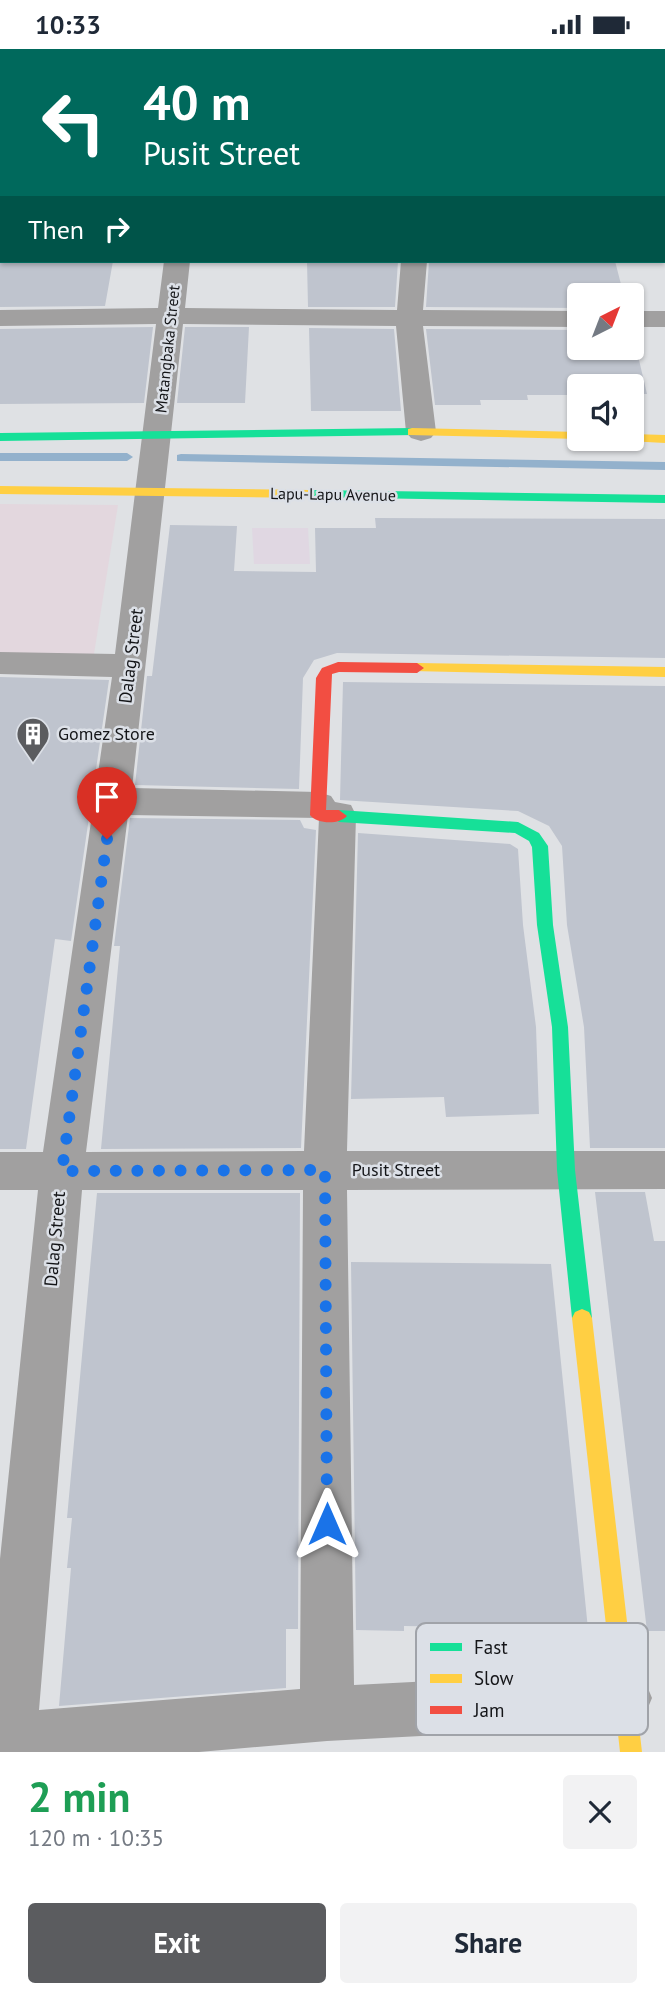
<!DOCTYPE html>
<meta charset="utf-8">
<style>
body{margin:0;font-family:"PT Sans",sans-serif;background:#f2f2f3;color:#1f2937;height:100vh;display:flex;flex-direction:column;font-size:26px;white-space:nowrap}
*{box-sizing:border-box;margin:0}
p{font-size:23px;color:#747a83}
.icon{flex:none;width:38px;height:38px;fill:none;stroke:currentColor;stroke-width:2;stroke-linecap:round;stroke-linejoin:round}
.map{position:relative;height:1703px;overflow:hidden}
.details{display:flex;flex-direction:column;background:#fff;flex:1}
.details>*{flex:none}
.banner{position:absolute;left:0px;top:0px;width:665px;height:214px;box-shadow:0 2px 5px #0004;background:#00695c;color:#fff;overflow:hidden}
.needle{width:46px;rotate:42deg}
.tools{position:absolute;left:567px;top:234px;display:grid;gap:14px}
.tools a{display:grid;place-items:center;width:77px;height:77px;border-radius:7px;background:#fff;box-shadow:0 2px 5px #0004;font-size:35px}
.pin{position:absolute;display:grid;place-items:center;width:60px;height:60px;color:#fff;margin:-72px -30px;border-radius:50% 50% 50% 0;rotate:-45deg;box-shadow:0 0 7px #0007}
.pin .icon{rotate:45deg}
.me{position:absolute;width:77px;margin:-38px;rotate:0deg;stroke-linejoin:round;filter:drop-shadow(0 0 5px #0008)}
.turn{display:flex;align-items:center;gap:24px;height:147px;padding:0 28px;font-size:32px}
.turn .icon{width:91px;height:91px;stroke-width:2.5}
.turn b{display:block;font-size:49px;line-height:60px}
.then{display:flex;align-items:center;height:66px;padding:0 28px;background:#0003;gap:14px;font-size:26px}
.round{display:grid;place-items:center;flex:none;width:74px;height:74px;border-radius:7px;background:#f2f2f3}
.overview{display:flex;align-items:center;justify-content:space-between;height:119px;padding:0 28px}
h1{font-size:42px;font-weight:800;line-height:52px;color:#1e9e55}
.button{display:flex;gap:14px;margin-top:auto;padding:14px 28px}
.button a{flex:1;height:80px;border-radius:7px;background:#5b5c5f;color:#fff;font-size:28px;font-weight:800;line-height:80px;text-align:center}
.button a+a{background:#f2f2f3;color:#1f2937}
.status{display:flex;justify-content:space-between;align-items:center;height:49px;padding:0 35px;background:#fff;direction:ltr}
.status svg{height:19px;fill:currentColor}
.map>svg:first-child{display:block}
</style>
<div class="status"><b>10:33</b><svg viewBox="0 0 49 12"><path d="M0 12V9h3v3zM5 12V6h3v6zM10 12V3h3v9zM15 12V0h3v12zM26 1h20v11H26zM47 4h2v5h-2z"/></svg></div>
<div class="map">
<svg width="665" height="1703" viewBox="0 0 665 1703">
<rect width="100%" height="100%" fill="#dfe1e4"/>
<path fill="#e3d7de" d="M0 455 118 456 93 611H0Z"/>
<path fill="#e0d7e2" d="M252 479H308L310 515H254Z"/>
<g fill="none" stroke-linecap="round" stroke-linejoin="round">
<path fill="#93b1cc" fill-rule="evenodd" d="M0 404H127L133 408 127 412H0Z
M181 405 665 413V421L177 412V406Z"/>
</g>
<path fill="#bfc4ce" d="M0 212H113L105 257 0 258Z
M307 212H398L395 258H308Z
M429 212H615L624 247H579V259L426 258Z
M153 278 144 354 0 355V280Z
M185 278H249L245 354H177Z
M309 279 394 280 401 362H311Z
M426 280 579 281V299H632V281L647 345H632V338H579V346H527L528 351H480L481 356H435Z
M375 469 665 470V609L337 604 314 611 303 629 299 740 135 736 147 627H152L170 476 237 477 234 522 316 523 315 479H376Z
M0 628 109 631 71 892 55 890 26 1100H0Z
M343 633 665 637V1099H590L584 978 567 876 562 797 549 777 518 762 340 751Z
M130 769 300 771 304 779 316 781 301 1099 101 1100 120 897H114Z
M358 784 510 795 518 800 523 876 536 978 539 1065 446 1068 444 1048 351 1050Z
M595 1143H645L654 1192H665V1582H647Z
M97 1144H300L298 1580H286V1639L59 1657 71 1519H67L72 1469H67Z
M351 1213 551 1215 588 1580 404 1577V1582L356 1581Z"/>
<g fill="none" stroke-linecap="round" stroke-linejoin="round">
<path fill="#a1a0a0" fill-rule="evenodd" d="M190 0H212V2H190Z
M619 0H641L642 2H620Z
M663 50H665V64H663Z
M0 51H2V65H0Z
M0 111H2V125H0Z
M663 114H665V128H663Z
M164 212H190L185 259 397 261 401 212H427L423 261 579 262V278L423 277 436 383 431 389 421 392 411 389 406 383 396 277 183 275 132 739 318 743 331 747 335 753 351 756 356 766 347 1102H665V1140L347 1141 354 1636 625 1622 644 1630 652 1649 644 1668 625 1676 327 1692 199 1703H0V1510L38 1141H0V1103H43L112 628 0 625V603L115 605 156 275 0 277V261L158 259ZM128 766 319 769 304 1102 86 1103ZM82 1141H303L300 1640 39 1661Z
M632 262H665V278H632Z"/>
<path fill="#16e098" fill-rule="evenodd" d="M412 379 416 380V386L0 392V384Z
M309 441 665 446V454L305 448 303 445Z
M339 761 518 773 539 784 548 797 553 876 568 978 575 1121 592 1269 589 1275 582 1278 575 1275 572 1269 557 1121 552 978 537 876 532 798 529 792 515 784 339 773 331 767Z"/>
<path fill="#ffcf43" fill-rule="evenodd" d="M412 379 579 383 580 390 408 386V380Z
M632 385 665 386V394L628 392 632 390Z
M0 437 309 441 315 445 309 449 0 445Z
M417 614 665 618V628L412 622 410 619 412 616Z
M582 1260 589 1263 592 1269 642 1703H620L572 1269 575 1263Z"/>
<path fill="#f24e42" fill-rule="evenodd" d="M338 613 417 614 424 619 417 624 339 623 332 625 326 761H339L347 767C339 776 317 775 310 766L316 629 322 619Z"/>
</g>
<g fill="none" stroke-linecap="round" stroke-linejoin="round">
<path stroke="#1a73e8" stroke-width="12" stroke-dasharray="0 21.6" d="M107 790 62 1122 325 1121 327 1475"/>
</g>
<defs>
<symbol id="building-pin" viewBox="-11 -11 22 30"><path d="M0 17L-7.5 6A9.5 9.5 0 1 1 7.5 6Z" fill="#5b5c5f" stroke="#dce0e7"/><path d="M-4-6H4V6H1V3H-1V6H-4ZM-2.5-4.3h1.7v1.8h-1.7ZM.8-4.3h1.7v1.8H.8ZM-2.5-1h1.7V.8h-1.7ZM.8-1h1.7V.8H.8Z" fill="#fff"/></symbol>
</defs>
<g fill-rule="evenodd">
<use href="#building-pin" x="14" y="666" width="38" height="52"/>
</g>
<g text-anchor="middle" stroke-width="5" stroke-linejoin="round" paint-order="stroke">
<g font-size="16" fill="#141518" stroke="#dce0e7">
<text transform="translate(167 300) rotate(-84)" y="6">Matangbaka Street</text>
<text transform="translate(333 445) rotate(1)" y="6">Lapu-Lapu Avenue</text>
</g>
<g font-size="18" fill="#141518" stroke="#dce0e7">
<text transform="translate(131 607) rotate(-83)" y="6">Dalag Street</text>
<text x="396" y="1127">Pusit Street</text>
<text transform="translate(55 1190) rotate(-85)" y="6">Dalag Street</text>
</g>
<g font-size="18" fill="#141518" stroke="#dce0e7" text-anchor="start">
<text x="58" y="691">Gomez Store</text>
</g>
</g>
<rect x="416" y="1574" width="232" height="112" rx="10" fill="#dce0e7" stroke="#a0a3a9" stroke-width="2"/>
<rect x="430" y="1594" width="32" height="8" fill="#16e098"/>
<rect x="430" y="1625" width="32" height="9" fill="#ffcf43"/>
<rect x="430" y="1657" width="32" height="8" fill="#f24e42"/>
<g font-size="19" fill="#141518">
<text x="474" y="1605">Fast</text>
<text x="474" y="1636">Slow</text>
<text x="474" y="1668">Jam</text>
</g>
</svg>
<div class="tools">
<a><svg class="needle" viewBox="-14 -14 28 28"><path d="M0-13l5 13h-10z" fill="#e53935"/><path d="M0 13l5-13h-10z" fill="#747a83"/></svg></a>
<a><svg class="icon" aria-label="sound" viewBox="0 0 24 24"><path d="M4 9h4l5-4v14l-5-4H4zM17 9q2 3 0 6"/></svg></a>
</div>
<div class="pin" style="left:107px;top:790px;background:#d93025"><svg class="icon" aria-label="arrive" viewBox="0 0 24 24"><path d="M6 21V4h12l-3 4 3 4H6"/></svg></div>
<svg class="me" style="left:327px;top:1475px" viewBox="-20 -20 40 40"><path d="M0-17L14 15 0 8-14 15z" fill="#1a73e8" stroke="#fff" stroke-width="4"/></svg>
<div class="banner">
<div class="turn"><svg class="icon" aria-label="left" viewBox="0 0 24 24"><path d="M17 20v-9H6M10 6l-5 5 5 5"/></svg><div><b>40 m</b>Pusit Street</div></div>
<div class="then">Then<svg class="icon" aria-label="right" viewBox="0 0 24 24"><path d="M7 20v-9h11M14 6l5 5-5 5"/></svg></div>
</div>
</div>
<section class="details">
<div class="overview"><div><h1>2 min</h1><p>120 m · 10:35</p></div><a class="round"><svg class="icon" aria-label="close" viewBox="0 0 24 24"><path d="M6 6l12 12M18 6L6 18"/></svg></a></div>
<div class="button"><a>Exit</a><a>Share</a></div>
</section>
